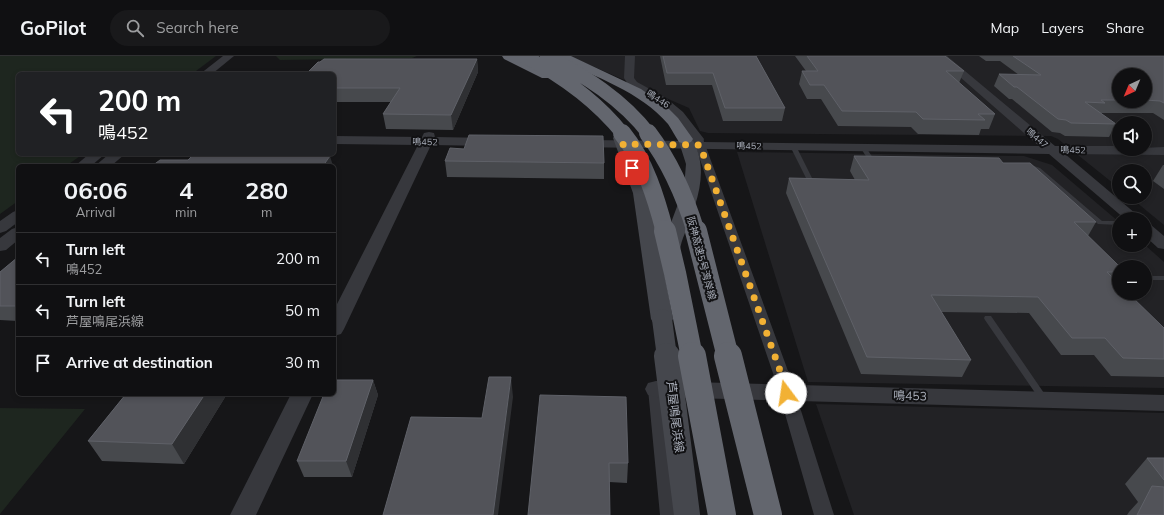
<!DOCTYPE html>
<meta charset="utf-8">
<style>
body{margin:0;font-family:Mulish,"Noto Sans JP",sans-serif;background:#19191b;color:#f1f3f6;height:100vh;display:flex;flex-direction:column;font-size:15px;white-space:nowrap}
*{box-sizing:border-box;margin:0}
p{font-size:13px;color:#9c9d9f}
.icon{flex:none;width:22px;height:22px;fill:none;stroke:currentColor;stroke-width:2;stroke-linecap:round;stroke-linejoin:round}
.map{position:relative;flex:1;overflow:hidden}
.side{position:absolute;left:16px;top:108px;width:320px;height:232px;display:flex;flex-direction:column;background:#101012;border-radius:6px;box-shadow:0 2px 6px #0003,0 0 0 1px #303032}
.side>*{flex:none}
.guide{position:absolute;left:16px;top:16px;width:320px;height:84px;border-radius:6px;box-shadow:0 2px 6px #0003,0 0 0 1px #303032;background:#202124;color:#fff;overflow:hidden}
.needle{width:26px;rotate:224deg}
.fabs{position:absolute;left:1112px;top:12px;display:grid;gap:8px}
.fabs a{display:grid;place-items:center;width:40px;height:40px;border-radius:50%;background:#101012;box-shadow:0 2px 6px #0003,0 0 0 1px #303032;font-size:20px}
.pin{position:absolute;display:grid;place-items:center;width:34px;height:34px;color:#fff;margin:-17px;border-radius:8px;box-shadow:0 2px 6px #0006}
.me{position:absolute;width:44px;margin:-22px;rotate:346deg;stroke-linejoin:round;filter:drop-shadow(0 0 3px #0008)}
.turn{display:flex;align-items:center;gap:14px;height:84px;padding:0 16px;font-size:18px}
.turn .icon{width:52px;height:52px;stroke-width:2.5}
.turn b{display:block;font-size:28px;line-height:34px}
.eta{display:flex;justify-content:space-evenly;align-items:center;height:68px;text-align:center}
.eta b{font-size:24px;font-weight:700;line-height:28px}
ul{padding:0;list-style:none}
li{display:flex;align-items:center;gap:12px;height:52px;padding:0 16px;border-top:1px solid #303032}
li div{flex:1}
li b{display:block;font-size:15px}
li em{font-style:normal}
header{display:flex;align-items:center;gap:24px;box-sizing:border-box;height:56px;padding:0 20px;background:#101012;border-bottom:1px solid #303032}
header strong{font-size:19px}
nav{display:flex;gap:22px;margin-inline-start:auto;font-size:14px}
.search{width:280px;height:36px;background:#19191b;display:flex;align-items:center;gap:10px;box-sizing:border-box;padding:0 14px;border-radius:22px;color:#9c9d9f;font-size:15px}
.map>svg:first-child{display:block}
</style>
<header>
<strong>GoPilot</strong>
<div class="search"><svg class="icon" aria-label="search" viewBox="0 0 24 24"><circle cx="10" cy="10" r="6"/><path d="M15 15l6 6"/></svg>Search here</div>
<nav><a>Map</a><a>Layers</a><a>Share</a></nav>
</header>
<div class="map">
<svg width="1164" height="459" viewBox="0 0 1164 459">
<rect width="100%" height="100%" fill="#161618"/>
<path fill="#222225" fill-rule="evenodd" d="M569 0H1164V169L1130 141H1145V115H1119V132L1058 83 1051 80 708 77 700 75 689 52ZM1119 19H1145V45H1119ZM1119 67H1145V93H1119Z
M737 96 1024 100 1052 109 1119 166V189H1145L1164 206V332L808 326ZM1119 211H1145V237H1119Z
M816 348 1164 357V459H854Z"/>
<path fill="#1e261f" d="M0 0H216L192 18H18V98H83L66 110H18V145L0 158Z
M276 0H417L412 2 280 4Z
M0 352 85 353 0 458Z"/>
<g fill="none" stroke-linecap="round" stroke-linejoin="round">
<path fill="#37383d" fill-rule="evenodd" d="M793 88 796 90 814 126 813 127H809L808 126 790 90Z
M863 89 865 90 873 102 878 103V105H869L860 91Z
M1028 108 1040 112 1102 165H1119V169L1098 168 1036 114 1026 111 1025 110Z
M1145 220H1164V224H1145Z
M985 260H991L1046 340 1047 342 1046 344 1043 345 1040 344 985 264 984 262Z"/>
<path fill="#37383d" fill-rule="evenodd" d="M698 80 703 83 791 323 834 459H814L775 323 693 83Z
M656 327 662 329 664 333 680 459H660L648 333 650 329Z"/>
<path fill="#37383d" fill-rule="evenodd" d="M223 0H234L212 18H200Z
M625 0H635L634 22 637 26 666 42 683 56 704 83 703 86 1039 90 936 0H947L1055 90H1119V93L1164 91V99L1065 98 1142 163H1125L1049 98 574 91 572 88 574 85 579 84 693 85 675 62 658 46 629 30 624 22Z
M429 76 434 77 435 81 491 82 496 83 497 86 496 89 491 90 431 89 344 273 341 278 334 280V254L418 89 334 88V80L422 81 424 77Z
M89 98H105L91 110H75Z
M109 98H125L111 110H95Z
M18 154V166L6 175 0 177V165L13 156Z
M1145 167 1151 169 1164 180V193L1158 192 1145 180Z
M18 171V184L6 194 0 195V182L12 173Z
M656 325 1164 339V355L656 341 648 339 645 333 648 327Z
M291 338H313L256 459H230Z"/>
<path fill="#45474d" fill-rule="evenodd" d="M620 78 625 79 627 82 649 137 660 196 684 132 686 108 678 83 680 80 685 79 690 80C712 112 696 149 683 182 680 189 680 199 676 205L669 207 662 204 673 263 670 268 662 270 654 268 651 263 633 137 613 82 615 79Z"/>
<path fill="#63666e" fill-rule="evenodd" d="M502 0H518L552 16 553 19 552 22H542L504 3Z
M555 0H571L641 33 668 52 678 62 693 83 691 86 685 88 679 86C675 80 672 74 668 68 641 36 594 20 557 3Z"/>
<path stroke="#45474d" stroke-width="20" d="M662 263 667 301"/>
<path stroke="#45474d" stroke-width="26" d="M667 300 687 459"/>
<path stroke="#63666e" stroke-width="14" d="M524 0C562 20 596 44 623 78
M547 0C585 20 622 43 649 78"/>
<path stroke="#63666e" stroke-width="18" d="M622 77C645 105 656 142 665 176
M648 77C670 106 685 140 696 176"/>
<path stroke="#63666e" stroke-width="22" d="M665 175 675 217 692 301
M696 175 728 301"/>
<path stroke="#63666e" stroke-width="28" d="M692 300 722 459
M728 300 768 459"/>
</g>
<path fill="#47494d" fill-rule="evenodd" d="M660 0H756L785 52 782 65H723L712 29H666Z
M795 0H945L964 15 959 27 995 58 989 73H981L979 79 918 78 911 71 838 70 821 43H807L799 28 802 15H806Z
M979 0H1164V64L1153 57H1100L1116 68 1109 81 1065 80 1060 77 1052 76 1012 43H1009L994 30 999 18 1019 19 1000 5H986ZM1119 19H1145V45H1119Z
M477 3 478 16 453 74 386 73 383 58 391 46H334V18Z
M464 93 604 107V123L447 121 445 105Z
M854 100 1003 107 1096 166 1088 180 1119 211V237L1164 272V321L1111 320 1094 299H1061L1029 257 941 256 971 304 962 321 861 318 786 137 789 122 855 124 850 115Z
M1163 109H1164V133L1153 125Z
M18 201V265L0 264V216Z
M373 324 378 339 352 421H304L297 405Z
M126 338H227L184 408 102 405 88 385Z
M540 339 628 407 627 427 609 426Z
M1147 402H1164V459H1127L1129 456 1138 446 1125 428Z"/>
<path fill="#2f3033" d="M477 3 478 16 453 74 451 59Z
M330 100 333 110H323Z
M511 321 513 341 498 459H493Z
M373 324 378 339 352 421 346 405Z
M205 338H227L184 408 172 388Z"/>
<path fill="#525359" stroke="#5f6168" d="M663 0H756L785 52H725L713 17H667Z
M807 0H945L964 15H946L995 58H978L985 64 923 63 916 56 842 55 824 29H810L802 15H818Z
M1013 0H1164V47L1160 45 1145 44V19H1119V44H1101L1105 47 1085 46 1116 68 1071 67 1066 64 1058 63 1017 31H1014L999 18 1041 19Z
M324 3H477L451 59 383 58 400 32H334V18H306L318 6H320Z
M469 79 603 80 604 107 445 105 450 92 464 93Z
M194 98H212L330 100 323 110H152L160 104H188Z
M854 100 999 102 1003 107H1030L1096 166H1074L1120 211H1119V216H1107L1119 228V237H1128L1164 272V303L1123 302 1105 282H1072L1038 241 931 239 971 304 867 301 789 122 869 124Z
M18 201V250H0V216Z
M489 321H511L493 459H383L411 361 482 362Z
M334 324H373L346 405H297L324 338H334Z
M126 338H205L172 388 88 385Z
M540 339 626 341 628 407H609L610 459H528Z
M1147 402H1164V424Z
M1152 430 1164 431V459H1137Z"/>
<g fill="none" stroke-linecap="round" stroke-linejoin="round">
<path stroke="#f2b134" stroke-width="7" stroke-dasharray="0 12.6" d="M632 112 623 88 700 89 783 323 786 337"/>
</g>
<g text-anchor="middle" stroke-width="4" stroke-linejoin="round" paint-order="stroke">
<g font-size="9" fill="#a8adb8" stroke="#111113">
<text transform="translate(658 43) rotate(33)" y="3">鳴446</text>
<text transform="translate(1037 82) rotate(40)" y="3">鳴447</text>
<text transform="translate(425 86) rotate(1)" y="3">鳴452</text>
<text transform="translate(749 90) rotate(1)" y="3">鳴452</text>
<text transform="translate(1073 94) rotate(1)" y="3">鳴452</text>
</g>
<g font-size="10" fill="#a8adb8" stroke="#111113">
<text transform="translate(702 202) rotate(75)" y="4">阪神高速5号湾岸線</text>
</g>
<g font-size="12" fill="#a8adb8" stroke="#111113">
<text transform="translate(910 340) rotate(2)" y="4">鳴453</text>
<text transform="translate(675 361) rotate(83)" y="4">芦屋鳴尾浜線</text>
</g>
</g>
</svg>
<div class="fabs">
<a><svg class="needle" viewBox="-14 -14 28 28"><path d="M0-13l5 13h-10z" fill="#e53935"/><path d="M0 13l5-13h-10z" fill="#9c9d9f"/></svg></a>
<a><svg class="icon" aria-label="sound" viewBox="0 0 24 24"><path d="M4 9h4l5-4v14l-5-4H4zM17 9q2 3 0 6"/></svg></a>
<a><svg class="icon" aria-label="search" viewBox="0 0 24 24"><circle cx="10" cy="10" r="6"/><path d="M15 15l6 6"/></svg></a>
<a>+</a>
<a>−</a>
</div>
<div class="pin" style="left:632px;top:112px;background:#d93025"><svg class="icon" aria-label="arrive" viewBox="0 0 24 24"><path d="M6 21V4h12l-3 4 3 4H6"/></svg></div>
<svg class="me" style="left:786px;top:337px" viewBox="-20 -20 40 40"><circle r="19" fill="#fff"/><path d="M0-13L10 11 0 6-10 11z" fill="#f2b134"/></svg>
<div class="guide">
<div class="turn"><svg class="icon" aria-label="left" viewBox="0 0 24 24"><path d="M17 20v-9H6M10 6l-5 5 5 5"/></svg><div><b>200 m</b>鳴452</div></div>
</div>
<section class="side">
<div class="eta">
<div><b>06:06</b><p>Arrival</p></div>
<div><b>4</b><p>min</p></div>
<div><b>280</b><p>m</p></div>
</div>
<ul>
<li><svg class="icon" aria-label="left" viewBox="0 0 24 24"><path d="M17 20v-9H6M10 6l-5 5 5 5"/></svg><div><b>Turn left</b><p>鳴452</p></div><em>200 m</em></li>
<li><svg class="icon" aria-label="left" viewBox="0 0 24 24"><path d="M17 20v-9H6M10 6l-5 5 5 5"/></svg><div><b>Turn left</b><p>芦屋鳴尾浜線</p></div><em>50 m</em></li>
<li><svg class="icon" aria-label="arrive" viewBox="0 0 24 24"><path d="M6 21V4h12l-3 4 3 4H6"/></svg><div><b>Arrive at destination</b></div><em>30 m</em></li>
</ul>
</section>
</div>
